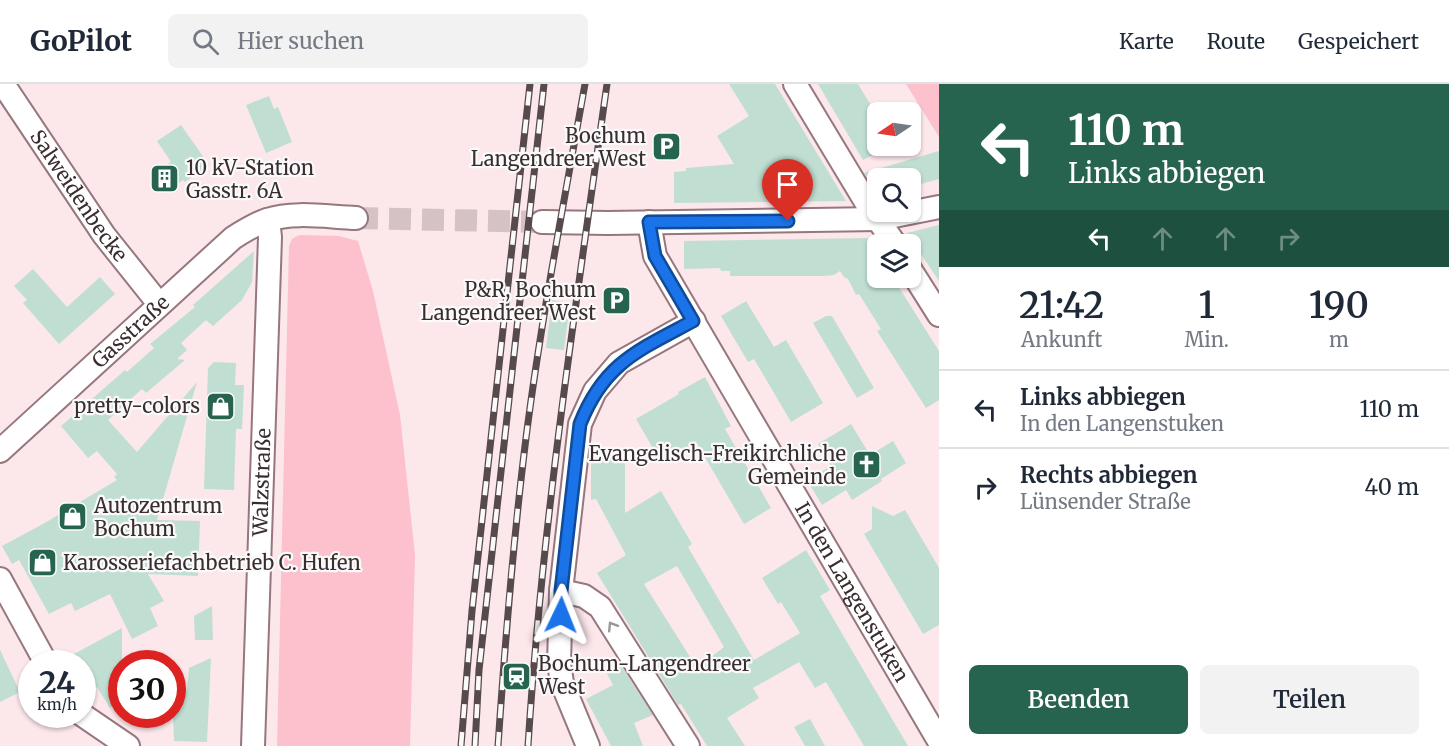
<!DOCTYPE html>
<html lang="de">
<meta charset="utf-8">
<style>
body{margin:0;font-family:Merriweather,serif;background:#f2f2f3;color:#1f2937;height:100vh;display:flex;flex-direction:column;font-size:22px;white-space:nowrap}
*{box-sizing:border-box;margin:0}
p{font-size:20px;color:#747a83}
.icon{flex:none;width:33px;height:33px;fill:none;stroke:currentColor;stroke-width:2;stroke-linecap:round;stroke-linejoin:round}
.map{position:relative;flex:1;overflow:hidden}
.details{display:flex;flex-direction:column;background:#fff;width:510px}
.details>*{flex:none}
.hud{background:#266450;color:#fff;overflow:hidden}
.needle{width:39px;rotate:257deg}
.controls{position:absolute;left:867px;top:18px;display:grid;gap:12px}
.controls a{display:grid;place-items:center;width:54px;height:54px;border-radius:9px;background:#fff;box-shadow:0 2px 4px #0004;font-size:30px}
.speed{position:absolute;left:18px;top:566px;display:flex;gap:12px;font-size:30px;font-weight:700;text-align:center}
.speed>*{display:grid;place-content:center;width:78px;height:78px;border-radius:50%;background:#fff;box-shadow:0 2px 4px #0004;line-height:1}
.speed small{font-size:15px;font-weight:400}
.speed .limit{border:9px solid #d22;background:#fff;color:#111}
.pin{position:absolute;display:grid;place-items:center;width:51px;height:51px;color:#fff;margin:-62px -26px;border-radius:50% 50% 50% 0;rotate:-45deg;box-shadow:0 0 6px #0007}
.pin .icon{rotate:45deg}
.me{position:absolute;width:66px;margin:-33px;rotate:2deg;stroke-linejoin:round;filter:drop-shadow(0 0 4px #0008)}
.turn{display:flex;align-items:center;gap:21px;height:126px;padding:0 30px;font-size:27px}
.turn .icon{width:78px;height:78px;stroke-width:2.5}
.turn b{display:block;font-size:42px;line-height:51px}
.lanes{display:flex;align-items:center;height:57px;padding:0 30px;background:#0003;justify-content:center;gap:30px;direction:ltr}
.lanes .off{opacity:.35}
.eta{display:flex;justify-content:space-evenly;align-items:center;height:102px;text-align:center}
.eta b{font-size:36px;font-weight:600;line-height:42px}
.cta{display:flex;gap:12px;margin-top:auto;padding:12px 30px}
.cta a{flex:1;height:69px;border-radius:9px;background:#266450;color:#fff;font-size:24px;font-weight:600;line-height:69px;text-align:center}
.cta a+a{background:#f2f2f3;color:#1f2937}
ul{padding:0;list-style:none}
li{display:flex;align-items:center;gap:18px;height:78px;padding:0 30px;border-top:2px solid #e0e1e3}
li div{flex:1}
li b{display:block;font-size:22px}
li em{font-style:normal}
header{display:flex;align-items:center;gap:36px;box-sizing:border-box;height:84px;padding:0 30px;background:#fff;border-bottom:2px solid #e0e1e3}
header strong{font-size:28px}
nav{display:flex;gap:33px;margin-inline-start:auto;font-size:21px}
.search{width:420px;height:54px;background:#f2f2f3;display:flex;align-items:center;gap:15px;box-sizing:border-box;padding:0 21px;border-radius:9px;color:#747a83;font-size:22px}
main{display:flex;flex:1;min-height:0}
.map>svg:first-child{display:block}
</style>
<header>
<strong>GoPilot</strong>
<div class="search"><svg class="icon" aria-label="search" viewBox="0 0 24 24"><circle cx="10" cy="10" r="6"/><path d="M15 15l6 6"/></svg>Hier suchen</div>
<nav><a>Karte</a><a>Route</a><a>Gespeichert</a></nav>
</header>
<main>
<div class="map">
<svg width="939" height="662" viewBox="0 0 939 662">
<rect width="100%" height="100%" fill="#fce7eb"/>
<path fill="#fcc1cd" d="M906 0H939V53Z
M299 151 339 152 358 157 373 207 400 331 415 471 410 662H277L289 162 292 155Z"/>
<path fill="#c0dfd2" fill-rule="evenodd" d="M729 0H775L846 117 674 119V88L686 87V84L734 80 717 52 749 32Z
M818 0H858L878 33V68L863 76Z
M269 12 274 25 278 23 292 58 266 69 246 21Z
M181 41 209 81 185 98 183 96 168 107 155 88 171 78 157 57Z
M939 67V95L910 103V94H868L864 89Z
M939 141V197L907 149Z
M867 154 878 170V194H893L939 267V316L926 324 877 247 881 245 859 210 856 211 848 195 844 193 840 187 834 191 823 192H730V187H721L720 184 684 185V157Z
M254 167 252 198 242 216 213 242 206 236 181 259 187 266 177 275 185 276 146 309 142 305 108 336 137 368 197 298 157 436 200 437 198 492 148 490 164 517 150 524 158 542 132 555 110 510 75 527 71 519 49 530 19 476 12 480 2 462 43 440 117 396 114 393 117 390 97 367 88 374 61 342 125 286 127 288 154 264 150 260 195 223 193 221Z
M33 185 67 223 100 193 115 210 59 260 23 219 27 216 14 202Z
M552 216 570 219 564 266 546 264Z
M746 217 774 263 786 256 823 319 791 338 754 275 748 278 721 232Z
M826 232H832L874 304 857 314 813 239Z
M214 278 236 279 235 301H244L242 345H236L234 406 204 405 208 284Z
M705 293 731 342 725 345 771 424 744 440 696 358 661 378 636 335 679 310 678 308Z
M851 340 870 371 893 357 906 379 881 395 882 397 852 416 846 406 822 421 807 396 831 382 818 360Z
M591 373H625V429L661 407 692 460 688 463 754 576 800 549 781 518 778 520 762 494 806 466 830 506 820 512 908 662H864L826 598 815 604 799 578 753 604 759 614 727 634 745 662H707L681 620 678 621 597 489 626 471 596 415 591 416ZM677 482 724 563 697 584 644 500Z
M872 422 893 432 905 426 939 484V541L923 550 864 450 872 445Z
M212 522 213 556H195L194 532Z
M122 544V618L110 624 97 603 93 605 82 586V579H79L74 570Z
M0 566 20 608 0 618Z
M211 574 207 658 174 657 172 606H187L189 584Z
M618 577 653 631 634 639 643 662H611L586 615 613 601 604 584Z
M810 635 825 662H805L794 643Z"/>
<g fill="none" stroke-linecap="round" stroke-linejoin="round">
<path stroke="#d5c2c5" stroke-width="22" stroke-dasharray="22 11" stroke-linecap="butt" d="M356 134 542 138"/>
<defs>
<g id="minor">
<path id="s1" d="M3 0 104 151 159 220"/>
<path d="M795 0 869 123 895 160"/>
<path d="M542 138 608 139 879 135 939 123"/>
<path id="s2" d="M649 138 655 172 939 657"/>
<path d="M910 185 939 231"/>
<path id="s3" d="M0 367 233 154C244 147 255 140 267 136 294 127 328 133 356 134"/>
<path d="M0 495 46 579"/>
<path d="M561 507 584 512 600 523 688 662"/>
<path d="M81 630 128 662"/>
<path id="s4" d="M253 662 270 153 268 136"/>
<path d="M588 662 562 599 559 579 561 507 580 340 595 307 619 279 694 237"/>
</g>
</defs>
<use href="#minor" stroke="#95777d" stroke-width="26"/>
<use href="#minor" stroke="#fff" stroke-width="22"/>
<defs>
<path id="rail" d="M461 662 472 527 530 0
M475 662 479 586 544 0
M498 662C505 559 513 457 526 354 541 236 564 118 585 0
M528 662C542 440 576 220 607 0"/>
</defs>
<use href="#rail" stroke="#574a4c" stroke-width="7"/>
<use href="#rail" stroke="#fafafa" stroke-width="4.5" stroke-dasharray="14" stroke-linecap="butt"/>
</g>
<defs><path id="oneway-chevron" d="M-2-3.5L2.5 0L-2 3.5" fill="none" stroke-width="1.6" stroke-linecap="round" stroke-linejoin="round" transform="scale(1.5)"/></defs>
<use stroke="#9c9697" href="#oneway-chevron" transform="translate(612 542) rotate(-122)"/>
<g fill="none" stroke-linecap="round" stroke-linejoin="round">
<defs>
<path id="route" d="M561 531V507L580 340C604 279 639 266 693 237L655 172 649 138 788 137"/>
</defs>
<use href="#route" stroke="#114b97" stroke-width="15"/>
<use href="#route" stroke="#1a73e8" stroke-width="10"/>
</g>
<defs>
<symbol id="parking-square" viewBox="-11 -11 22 22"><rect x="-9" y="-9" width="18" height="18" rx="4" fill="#266450" stroke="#fafafa"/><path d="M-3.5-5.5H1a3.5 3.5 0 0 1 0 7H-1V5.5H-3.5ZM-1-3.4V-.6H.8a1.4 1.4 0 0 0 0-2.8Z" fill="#fff"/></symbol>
<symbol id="building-square" viewBox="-11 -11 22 22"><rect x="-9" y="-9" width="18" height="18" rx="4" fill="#266450" stroke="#fafafa"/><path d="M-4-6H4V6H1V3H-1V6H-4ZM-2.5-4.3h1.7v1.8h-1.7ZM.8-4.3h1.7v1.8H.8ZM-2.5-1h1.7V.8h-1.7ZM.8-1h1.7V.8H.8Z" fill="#fff"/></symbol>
<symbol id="shop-square" viewBox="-11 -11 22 22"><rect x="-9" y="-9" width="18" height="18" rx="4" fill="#266450" stroke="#fafafa"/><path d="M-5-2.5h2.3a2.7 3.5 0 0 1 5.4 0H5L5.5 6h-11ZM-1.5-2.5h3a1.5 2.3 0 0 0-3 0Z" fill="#fff"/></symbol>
<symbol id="church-square" viewBox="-11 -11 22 22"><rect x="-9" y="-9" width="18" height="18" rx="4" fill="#266450" stroke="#fafafa"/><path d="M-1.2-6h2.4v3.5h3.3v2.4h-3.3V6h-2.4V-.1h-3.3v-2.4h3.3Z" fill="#fff"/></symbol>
<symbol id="station-square" viewBox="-11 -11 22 22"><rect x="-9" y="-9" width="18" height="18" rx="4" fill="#266450" stroke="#fafafa"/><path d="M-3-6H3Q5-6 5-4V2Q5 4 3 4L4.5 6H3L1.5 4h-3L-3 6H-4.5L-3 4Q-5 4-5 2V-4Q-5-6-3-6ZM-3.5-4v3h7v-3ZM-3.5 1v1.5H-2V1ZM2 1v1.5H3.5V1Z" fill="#fff"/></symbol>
</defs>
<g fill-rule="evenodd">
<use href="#parking-square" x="650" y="46" width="33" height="33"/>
<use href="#building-square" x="148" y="78" width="33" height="33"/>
<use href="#parking-square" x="600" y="200" width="33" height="33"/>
<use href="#shop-square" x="204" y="306" width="33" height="33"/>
<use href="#church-square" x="850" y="364" width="33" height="33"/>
<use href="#shop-square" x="56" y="416" width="33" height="33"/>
<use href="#shop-square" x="26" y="462" width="33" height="33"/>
<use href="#station-square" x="500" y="576" width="33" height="33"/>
</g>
<g text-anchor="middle" stroke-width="4.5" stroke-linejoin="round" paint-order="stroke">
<g font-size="20" fill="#392d2f" stroke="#fafafa" text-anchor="end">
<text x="646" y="59">Bochum<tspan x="646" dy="23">Langendreer West</tspan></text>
<text x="186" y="91" text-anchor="start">10 kV-Station<tspan x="186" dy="23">Gasstr. 6A</tspan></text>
<text x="596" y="213">P&amp;R, Bochum<tspan x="596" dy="23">Langendreer West</tspan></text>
<text x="200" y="329">pretty-colors</text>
<text x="846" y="377">Evangelisch-Freikirchliche<tspan x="846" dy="23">Gemeinde</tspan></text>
<text x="94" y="429" text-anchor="start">Autozentrum<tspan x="94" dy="23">Bochum</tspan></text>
<text x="63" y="486" text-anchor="start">Karosseriefachbetrieb C. Hufen</text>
<text x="538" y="587" text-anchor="start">Bochum-Langendreer<tspan x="538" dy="23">West</tspan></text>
</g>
<g font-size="20" fill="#392d2f" stroke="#fafafa">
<text dy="7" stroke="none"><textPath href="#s1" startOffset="135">Salweidenbecke</textPath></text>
<text dy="7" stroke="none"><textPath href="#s3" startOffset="177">Gasstraße</textPath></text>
<text dy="7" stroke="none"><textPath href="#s4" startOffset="264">Walzstraße</textPath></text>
<text dy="7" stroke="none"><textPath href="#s2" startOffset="424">In den Langenstuken</textPath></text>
</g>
</g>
</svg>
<div class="controls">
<a><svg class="needle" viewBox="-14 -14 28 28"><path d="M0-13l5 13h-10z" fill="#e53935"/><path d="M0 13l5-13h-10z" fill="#747a83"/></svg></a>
<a><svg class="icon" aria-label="search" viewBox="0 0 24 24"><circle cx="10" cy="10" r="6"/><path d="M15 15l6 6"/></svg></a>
<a><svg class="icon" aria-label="layers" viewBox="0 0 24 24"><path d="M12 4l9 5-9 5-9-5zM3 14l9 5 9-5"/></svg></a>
</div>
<div class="speed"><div>24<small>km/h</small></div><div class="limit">30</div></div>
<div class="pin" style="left:788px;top:137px;background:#d93025"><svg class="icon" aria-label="arrive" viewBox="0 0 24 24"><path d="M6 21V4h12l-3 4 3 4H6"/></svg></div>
<svg class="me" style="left:561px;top:531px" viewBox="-20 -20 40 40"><path d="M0-17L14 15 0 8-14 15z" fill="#1a73e8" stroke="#fff" stroke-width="4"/></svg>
</div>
<section class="details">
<div class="hud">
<div class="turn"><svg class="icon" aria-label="left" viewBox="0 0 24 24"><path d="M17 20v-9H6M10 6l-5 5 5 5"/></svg><div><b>110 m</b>Links abbiegen</div></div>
<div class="lanes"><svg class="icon" aria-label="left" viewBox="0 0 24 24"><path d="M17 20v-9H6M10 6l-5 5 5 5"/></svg><svg class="icon off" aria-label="ahead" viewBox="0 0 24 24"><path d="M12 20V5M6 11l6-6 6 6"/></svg><svg class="icon off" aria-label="ahead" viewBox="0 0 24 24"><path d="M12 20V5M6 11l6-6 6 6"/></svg><svg class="icon off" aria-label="right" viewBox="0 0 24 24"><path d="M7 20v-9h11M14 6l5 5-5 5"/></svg></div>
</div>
<div class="eta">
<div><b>21:42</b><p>Ankunft</p></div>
<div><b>1</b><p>Min.</p></div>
<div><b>190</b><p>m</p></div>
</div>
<ul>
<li><svg class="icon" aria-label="left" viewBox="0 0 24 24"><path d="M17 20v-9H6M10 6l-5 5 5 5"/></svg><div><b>Links abbiegen</b><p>In den Langenstuken</p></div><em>110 m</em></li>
<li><svg class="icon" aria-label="right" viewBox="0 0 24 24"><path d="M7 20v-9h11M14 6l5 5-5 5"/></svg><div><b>Rechts abbiegen</b><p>Lünsender Straße</p></div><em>40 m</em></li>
</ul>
<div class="cta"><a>Beenden</a><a>Teilen</a></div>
</section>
</main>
